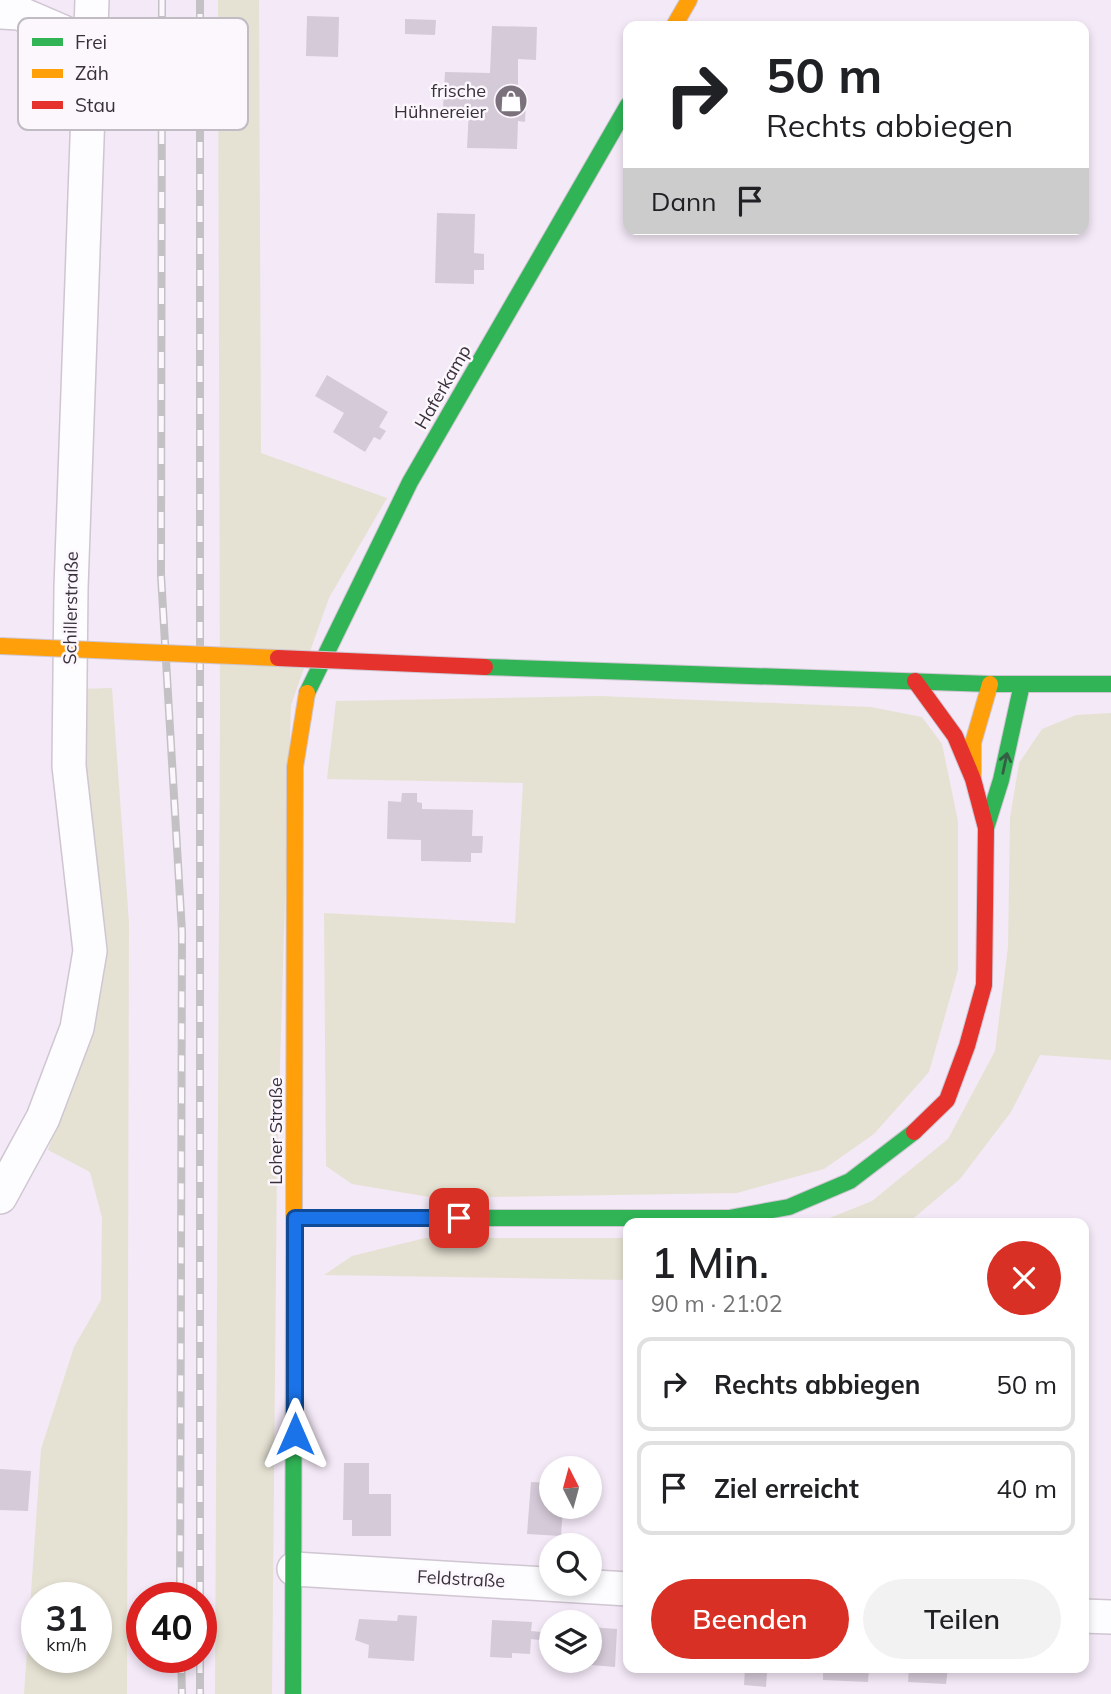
<!DOCTYPE html>
<html lang="de">
<meta charset="utf-8">
<style>
body{margin:0;font-family:Mulish,sans-serif;background:#f2f2f2;color:#202124;height:100vh;display:flex;flex-direction:column;font-size:26px;white-space:nowrap}
*{box-sizing:border-box;margin:0}
p{font-size:23px;color:#757577}
.icon{flex:none;width:38px;height:38px;fill:none;stroke:currentColor;stroke-width:2;stroke-linecap:round;stroke-linejoin:round}
.map{position:relative;flex:1;overflow:hidden}
.side{position:absolute;left:623px;top:1218px;width:466px;height:455px;display:flex;flex-direction:column;background:#fff;border-radius:14px;box-shadow:0 4px 10px #0003}
.side>*{flex:none}
.guide{position:absolute;left:623px;top:21px;width:466px;height:214px;border-radius:14px;box-shadow:0 4px 10px #0003;background:#fff;color:#202124;overflow:hidden}
.needle{width:46px;rotate:354deg}
.buttons{position:absolute;left:539px;top:1456px;display:grid;gap:14px}
.buttons a{display:grid;place-items:center;width:63px;height:63px;border-radius:50%;background:#fff;box-shadow:0 4px 10px #0003;font-size:35px}
.speed{position:absolute;left:21px;top:1582px;display:flex;gap:14px;font-size:35px;font-weight:700;text-align:center}
.speed>*{display:grid;place-content:center;width:91px;height:91px;border-radius:50%;background:#fff;box-shadow:0 4px 10px #0003;line-height:1}
.speed small{font-size:18px;font-weight:400}
.speed .limit{border:10px solid #d22;background:#fff;color:#111}
.pin{position:absolute;display:grid;place-items:center;width:60px;height:60px;color:#fff;margin:-30px;border-radius:14px;box-shadow:0 4px 10px #0006}
.me{position:absolute;width:77px;margin:-38px;rotate:0deg;stroke-linejoin:round;filter:drop-shadow(0 0 5px #0008)}
.turn{display:flex;align-items:center;gap:24px;height:147px;padding:0 28px;font-size:32px}
.turn .icon{width:91px;height:91px;stroke-width:2.5}
.turn b{display:block;font-size:49px;line-height:60px}
.then{display:flex;align-items:center;height:66px;padding:0 28px;background:#0003;gap:14px;font-size:26px}
.round{display:grid;place-items:center;flex:none;width:74px;height:74px;border-radius:37px;background:#f2f2f2}
.headline{display:flex;align-items:center;justify-content:space-between;height:119px;padding:0 28px}
h1{font-size:42px;font-weight:600;line-height:52px}
.cta{display:flex;gap:14px;margin-top:auto;padding:14px 28px}
.cta a{flex:1;height:80px;border-radius:42px;background:#d93025;color:#fff;font-size:28px;font-weight:600;line-height:80px;text-align:center}
.cta a+a{background:#f2f2f2;color:#202124}
ul{padding:0;list-style:none}
li{display:flex;align-items:center;gap:21px;height:94px;margin:0 14px 10px;padding:0 14px;border:4px solid #e0e0e0;border-radius:14px}
li div{flex:1}
li b{display:block;font-size:26px}
li em{font-style:normal}
.map>svg:first-child{display:block}
</style>
<div class="map">
<svg width="1111" height="1694" viewBox="0 0 1111 1694">
<rect width="100%" height="100%" fill="#f4e9f7"/>
<path fill="#e5e2d3" fill-rule="evenodd" d="M218 0H259L261 453 387 498 329 598 291 705 277 1163 272 1694H215L220 711Z
M112 688 129 923 127 1694H24L41 1449 74 1347 101 1300 102 1218 90 1172 48 1150 104 975 98 882 81 766 79 689ZM37 1598H96V1657H37Z
M601 696 871 707 922 717 942 744 958 821V970L929 1072 874 1134 824 1169 737 1193 435 1198 352 1184 326 1166 324 913 515 923 523 783 327 779 336 701Z
M1111 713V1060L1040 1055 1011 1112 960 1179 908 1223H817L872 1201 948 1139 995 1051 1008 947 1010 818 1019 763 1042 729 1076 715Z
M425 1238H628V1280L324 1275 352 1256Z"/>
<path fill="#d5cad8" d="M307 16 339 17 338 57 306 56Z
M405 19 436 20 435 35 405 34Z
M492 26 537 27 536 60 518 59V102H526L525 122 518 121 517 149 467 148 469 110 443 109 445 72 490 73Z
M437 213 475 214 474 253 484 254V270H474V284L435 283Z
M327 375 388 412 379 427 386 431 380 440 374 437 365 452 333 432 344 413 315 396Z
M402 793H417V802L422 803V809L473 810 472 836H483L482 853H471V862L421 861V840L387 839 388 801 401 802Z
M344 1463H369V1494H391V1536H352V1520H343Z
M0 1469 31 1471 28 1511 0 1510Z
M531 1482 551 1483V1507H563L561 1536 527 1534Z
M398 1615 417 1616 414 1661 368 1658 369 1645 355 1640 359 1619 397 1621Z
M492 1620 532 1622 531 1631 541 1632 540 1640 531 1639 530 1654 512 1653V1658L490 1657Z
M590 1627 617 1629 615 1667 569 1663V1661H590Z
M745 1668H784L783 1673 767 1672 766 1687 744 1685Z
M823 1668H869L868 1682 823 1680Z
M909 1668H948L946 1684 908 1682Z"/>
<g fill="none" stroke-linecap="round" stroke-linejoin="round">
<defs>
<path id="street" d="M0 12 19 13 63 32 90 78
M0 1197 43 1118 77 1028 90 951 69 766 71 588 92 0
M294 1569 628 1589
M1083 1616 1111 1617"/>
<path id="fast" d="M485 667 990 684H1111
M307 693 410 482 628 105
M986 828 1001 780 1022 684
M295 1218H729L789 1207 850 1181 914 1132
M293 1694 294 1236"/>
<path id="slow" d="M674 26 689 0
M973 774V743L990 684
M294 1236 295 767 307 693"/>
<path id="jam" d="M914 1132 947 1100 967 1046 984 985 986 828 973 779 955 736 915 681"/>
</defs>
<use href="#street" stroke="#cfc6d2" stroke-width="36"/>
<use href="#fast" stroke="#cfc6d2" stroke-width="18"/>
<use href="#slow" stroke="#cfc6d2" stroke-width="18"/>
<use href="#jam" stroke="#cfc6d2" stroke-width="18"/>
<use href="#street" stroke="#fdfcfe" stroke-width="33"/>
<use href="#fast" stroke="#30b455" stroke-width="16"/>
<use href="#slow" stroke="#ff9f0a" stroke-width="16"/>
<use href="#jam" stroke="#e5322d" stroke-width="16"/>
<defs>
<path id="rail" d="M162 0 161 575 182 932 180 1598
M200 1598V0
M181 1657 182 1694
M200 1657V1694"/>
</defs>
<use href="#rail" stroke="#c4c1c4" stroke-width="8"/>
<use href="#rail" stroke="#fbf7fd" stroke-width="5" stroke-dasharray="16" stroke-linecap="butt"/>
<defs>
<path id="slow-bridge" d="M0 646 278 658"/>
<path id="jam-bridge" d="M278 658 485 667"/>
</defs>
<use href="#slow-bridge" stroke="#cfc6d2" stroke-width="18" stroke-linecap="butt"/>
<use href="#jam-bridge" stroke="#cfc6d2" stroke-width="18" stroke-linecap="butt"/>
<use href="#slow-bridge" stroke="#ff9f0a" stroke-width="16"/>
<use href="#jam-bridge" stroke="#e5322d" stroke-width="16"/>
</g>
<defs><path id="oneway-shaft" d="M-6 0H5M1.5-3L5.5 0L1.5 3" fill="none" stroke-width="1.6" stroke-linecap="round" stroke-linejoin="round" transform="scale(1.75)"/></defs>
<use stroke="#365e45" href="#oneway-shaft" transform="translate(1005 763) rotate(-78)"/>
<g fill="none" stroke-linecap="round" stroke-linejoin="round">
<defs>
<path id="route" d="M295 1434V1218H459"/>
</defs>
<use href="#route" stroke="#114b97" stroke-width="18"/>
<use href="#route" stroke="#1a73e8" stroke-width="12"/>
</g>
<defs>
<symbol id="shop-disc" viewBox="-11 -11 22 22"><circle r="9.5" fill="#7a717d" stroke="#fbf7fd"/><path d="M-5-2.5h2.3a2.7 3.5 0 0 1 5.4 0H5L5.5 6h-11ZM-1.5-2.5h3a1.5 2.3 0 0 0-3 0Z" fill="#fff"/></symbol>
</defs>
<g fill-rule="evenodd">
<use href="#shop-disc" x="492" y="82" width="38" height="38"/>
</g>
<g text-anchor="middle" stroke-width="5" stroke-linejoin="round" paint-order="stroke">
<g font-size="18" fill="#39303c" stroke="#fbf7fd" text-anchor="end">
<text x="486" y="97">frische<tspan x="486" dy="21">Hühnereier</tspan></text>
</g>
<g font-size="18" fill="#39303c" stroke="#fbf7fd">
<text transform="translate(443 387) rotate(-60)" y="6">Haferkamp</text>
<text transform="translate(71 608) rotate(-89)" y="6">Schillerstraße</text>
<text transform="translate(276 1131) rotate(-90)" y="6">Loher Straße</text>
<text transform="translate(461 1579) rotate(3)" y="6">Feldstraße</text>
</g>
</g>
<rect x="18" y="18" width="230" height="112" rx="10" fill="#fbf7fd" stroke="#c1bbc3" stroke-width="2"/>
<rect x="32" y="38" width="31" height="8" fill="#30b455"/>
<rect x="32" y="69" width="31" height="9" fill="#ff9f0a"/>
<rect x="32" y="101" width="31" height="8" fill="#e5322d"/>
<g font-size="19" fill="#39303c">
<text x="75" y="49">Frei</text>
<text x="75" y="80">Zäh</text>
<text x="75" y="112">Stau</text>
</g>
</svg>
<div class="buttons">
<a><svg class="needle" viewBox="-14 -14 28 28"><path d="M0-13l5 13h-10z" fill="#e53935"/><path d="M0 13l5-13h-10z" fill="#757577"/></svg></a>
<a><svg class="icon" aria-label="search" viewBox="0 0 24 24"><circle cx="10" cy="10" r="6"/><path d="M15 15l6 6"/></svg></a>
<a><svg class="icon" aria-label="layers" viewBox="0 0 24 24"><path d="M12 4l9 5-9 5-9-5zM3 14l9 5 9-5"/></svg></a>
</div>
<div class="speed"><div>31<small>km/h</small></div><div class="limit">40</div></div>
<div class="pin" style="left:459px;top:1218px;background:#d93025"><svg class="icon" aria-label="arrive" viewBox="0 0 24 24"><path d="M6 21V4h12l-3 4 3 4H6"/></svg></div>
<svg class="me" style="left:295px;top:1434px" viewBox="-20 -20 40 40"><path d="M0-17L14 15 0 8-14 15z" fill="#1a73e8" stroke="#fff" stroke-width="4"/></svg>
<div class="guide">
<div class="turn"><svg class="icon" aria-label="right" viewBox="0 0 24 24"><path d="M7 20v-9h11M14 6l5 5-5 5"/></svg><div><b>50 m</b>Rechts abbiegen</div></div>
<div class="then">Dann<svg class="icon" aria-label="arrive" viewBox="0 0 24 24"><path d="M6 21V4h12l-3 4 3 4H6"/></svg></div>
</div>
<section class="side">
<div class="headline"><div><h1>1 Min.</h1><p>90 m · 21:02</p></div><a class="round" style="background:#d93025;color:#fff"><svg class="icon" aria-label="close" viewBox="0 0 24 24"><path d="M6 6l12 12M18 6L6 18"/></svg></a></div>
<ul>
<li><svg class="icon" aria-label="right" viewBox="0 0 24 24"><path d="M7 20v-9h11M14 6l5 5-5 5"/></svg><div><b>Rechts abbiegen</b></div><em>50 m</em></li>
<li><svg class="icon" aria-label="arrive" viewBox="0 0 24 24"><path d="M6 21V4h12l-3 4 3 4H6"/></svg><div><b>Ziel erreicht</b></div><em>40 m</em></li>
</ul>
<div class="cta"><a>Beenden</a><a>Teilen</a></div>
</section>
</div>
